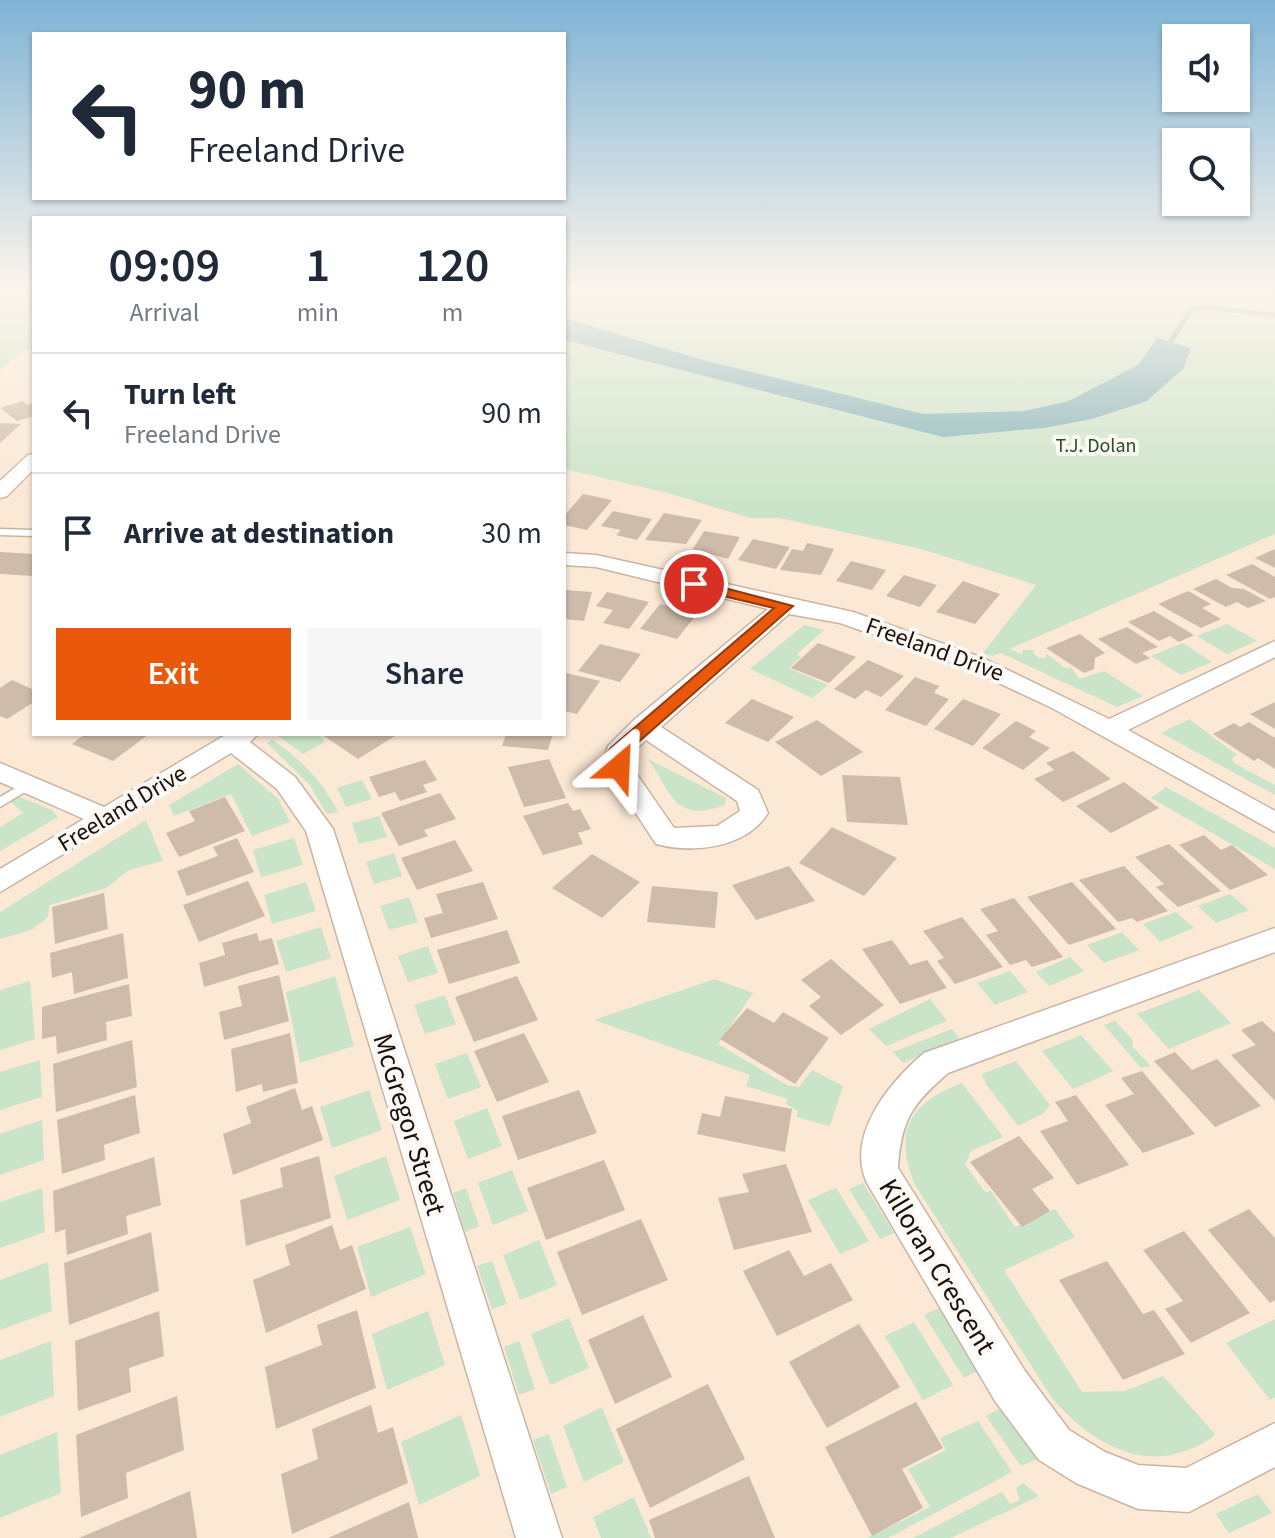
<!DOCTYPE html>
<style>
body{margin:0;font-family:"Source Sans 3",sans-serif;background:#f6f6f7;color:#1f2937;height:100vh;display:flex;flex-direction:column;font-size:30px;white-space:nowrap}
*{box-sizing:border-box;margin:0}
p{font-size:26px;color:#747a83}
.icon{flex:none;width:44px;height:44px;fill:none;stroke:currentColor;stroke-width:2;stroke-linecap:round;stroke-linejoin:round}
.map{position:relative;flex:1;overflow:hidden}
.sheet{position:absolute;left:32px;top:216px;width:534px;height:520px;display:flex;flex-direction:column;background:#fff;border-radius:0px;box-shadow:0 2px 6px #0004}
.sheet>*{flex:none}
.guide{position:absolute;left:32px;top:32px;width:534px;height:168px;border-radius:0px;box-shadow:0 2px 6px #0004;background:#fff;color:#1f2937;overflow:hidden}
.fabs{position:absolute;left:1162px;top:24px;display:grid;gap:16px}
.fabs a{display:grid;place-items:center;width:88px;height:88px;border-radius:0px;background:#fff;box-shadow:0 2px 6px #0004;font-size:40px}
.pin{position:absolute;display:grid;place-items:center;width:68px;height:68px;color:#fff;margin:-34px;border:4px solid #fff;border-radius:50%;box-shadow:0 2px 8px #0007}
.me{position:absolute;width:88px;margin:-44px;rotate:26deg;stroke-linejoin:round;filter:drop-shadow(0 0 6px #0008)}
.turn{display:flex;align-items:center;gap:28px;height:168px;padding:0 24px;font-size:36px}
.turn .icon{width:104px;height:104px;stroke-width:2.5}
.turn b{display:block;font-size:56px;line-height:68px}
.eta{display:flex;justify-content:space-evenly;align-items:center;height:136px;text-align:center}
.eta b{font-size:48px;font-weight:600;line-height:56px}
.action{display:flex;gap:16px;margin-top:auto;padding:16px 24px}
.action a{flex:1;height:92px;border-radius:0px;background:#ea580c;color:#fff;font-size:32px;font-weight:600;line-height:92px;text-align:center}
.action a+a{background:#f6f6f7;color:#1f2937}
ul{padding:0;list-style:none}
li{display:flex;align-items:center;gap:24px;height:120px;padding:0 24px;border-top:2px solid #e0e1e3}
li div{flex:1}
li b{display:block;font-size:30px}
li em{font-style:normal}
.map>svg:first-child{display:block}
</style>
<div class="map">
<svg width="1275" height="1538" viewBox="0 0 1275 1538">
<rect width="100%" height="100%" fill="#fbe8d5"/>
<path fill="#cae4c9" d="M0 292H34V351L26 349 0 370Z
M564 292H1275V534L1009 649 1022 654 1023 650H1035L1033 653 1039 658H1046V653L1065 668H1072L1079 679 1104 671 1143 696 1117 707 1001 653 992 656 983 653 1036 585 921 549 780 518H750L668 493 564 469Z
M1227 624 1257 641 1227 654 1197 636Z
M804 625 824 630 797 654 801 657 789 668 828 685 812 698 750 669Z
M1183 643 1212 662 1181 675 1151 656Z
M1189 719 1237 755 1232 758 1234 763 1275 785V795L1161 733Z
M282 734H318L325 742 303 754 278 736Z
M272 739C302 761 321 779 338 812L327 814 309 784 267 743Z
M648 759 726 798 725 805C675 823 673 796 648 759Z
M238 764 278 799 290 822 252 836 231 794 174 816 169 805Z
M362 780 372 799 346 807 337 788Z
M1166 787 1275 848V869L1151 798Z
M17 796 52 810 58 817 0 851V827L23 813 9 800Z
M379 816 387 837 359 844 352 823Z
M146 820 163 861 129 870 106 888 50 905 48 917 31 930 0 939V912Z
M294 838 303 865 261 877 253 850Z
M394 853 402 876 374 884 366 862Z
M306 882 316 911 272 924 264 895Z
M1230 894 1249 910 1216 923 1198 906Z
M409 897 418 922 389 930 380 906Z
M1176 912 1194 928 1160 942 1143 924Z
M321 927 331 958 286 972 276 941Z
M1122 932 1139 950 1104 963 1087 945Z
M428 946 438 973 408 982 398 956Z
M1070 957 1084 971 1049 986 1036 972Z
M1010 971 1028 992 995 1005 977 983Z
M335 976 354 1046 300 1063 286 992Z
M715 979 753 993 718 1044 787 1085 799 1087 812 1070 843 1086 830 1126 796 1117 798 1111 785 1103 788 1099 746 1086 750 1075 594 1020Z
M30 981 35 1039 0 1050V990Z
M1199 990 1231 1023 1169 1049 1137 1014Z
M445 995 456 1024 425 1034 414 1005Z
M930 999 947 1021 886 1046 869 1029Z
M1115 1021 1132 1039 1133 1047 1151 1066 1141 1068 1104 1025Z
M952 1029 960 1039 903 1063 893 1052Z
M1081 1035 1113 1071 1073 1089 1042 1051Z
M467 1053 481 1087 448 1099 435 1064Z
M40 1060 42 1097 0 1110V1072Z
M1016 1061 1050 1105 1044 1113 1018 1126 986 1084 982 1074Z
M962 1083 1003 1137 971 1151 965 1164 985 1192 991 1191 1015 1227 1055 1209 1075 1237 1004 1270 1082 1392 1125 1391 1163 1376 1215 1434C1207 1443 1198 1445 1188 1450 1135 1471 1085 1437 1052 1398L915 1185C893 1131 909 1103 962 1083Z
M369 1090 382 1130 332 1148 320 1107Z
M487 1108 502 1146 468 1159 454 1121Z
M42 1120 44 1160 0 1175V1134Z
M386 1156 400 1200 347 1220 334 1176Z
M512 1170 528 1211 493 1225 478 1183Z
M863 1183 894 1233 880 1239 849 1189Z
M42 1188 45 1232 0 1248V1202Z
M466 1188 479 1226 465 1232 453 1193Z
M836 1188 869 1241 840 1254 808 1200Z
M410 1227 426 1274 371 1297 357 1247Z
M539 1240 557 1285 520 1300 503 1255Z
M492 1261 507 1304 492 1309 477 1266Z
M48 1262 52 1311 0 1330V1280Z
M939 1308 979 1370 964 1378 924 1315Z
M428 1311 445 1365 387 1390 372 1334Z
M569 1318 589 1368 550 1385 531 1334Z
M1275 1319V1397L1270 1400 1226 1343Z
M914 1322 953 1385 923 1400 885 1336Z
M51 1341 54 1396 0 1417V1360Z
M519 1341 535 1389 519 1395 504 1347Z
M602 1407 624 1462 584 1482 563 1426Z
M999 1409 1037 1459 1021 1466 986 1416Z
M461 1415 480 1476 419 1505 401 1442Z
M978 1421 1012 1472 888 1538H867L930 1507 908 1469 946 1450 940 1438Z
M57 1432 61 1493 0 1518V1455Z
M549 1434 567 1487 551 1494 533 1440Z
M1023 1483 1039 1496 951 1538H913L1002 1492 1010 1504 1020 1500 1016 1488Z
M1258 1494 1272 1513 1229 1533 1216 1514Z
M634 1497 651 1538H601L593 1517Z"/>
<path fill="#83b3b9" d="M564 318 699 359 923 414 1024 411 1069 401 1138 365 1157 338 1191 348 1183 369 1147 401 1092 419 1044 428 943 437 564 340Z"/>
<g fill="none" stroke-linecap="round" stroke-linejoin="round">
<path stroke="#83b3b9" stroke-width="5" d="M1166 348 1192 309 1205 307 1275 315"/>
</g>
<path fill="#cebba9" d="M23 401 27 405 34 403V416L17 421 0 408Z
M0 423 21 424 0 443Z
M583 494 612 500 587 530 564 525V516Z
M613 511 652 519 637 540 616 535 621 530 601 526Z
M664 513 702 520 686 544 645 540Z
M704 531 740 537 728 559 693 549Z
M753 539 790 547 776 569 738 560Z
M807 543 834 549 821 575 780 570 792 549 803 551Z
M1275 549V568L1255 558Z
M0 552 34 554V576L0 574Z
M851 561 886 570 872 590 836 581Z
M1252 564 1275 577V597L1270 599 1226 575Z
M904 575 937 585 920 607 886 596Z
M1216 579 1232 588 1244 589 1266 601 1248 608 1237 602 1226 607 1193 589Z
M963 581 1000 594 975 624 936 612Z
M564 590 592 592 584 621 564 619Z
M1188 591 1211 604 1202 608 1221 619 1201 628 1158 604Z
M607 592 649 602 629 629 603 623 613 610 596 606Z
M660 604 697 614 677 639 640 629Z
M1154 611 1194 635 1179 642 1170 636 1159 641 1128 622Z
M1127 627 1158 647 1142 653 1150 658 1136 664 1098 639Z
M1080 634 1105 653 1095 658 1094 669 1084 673 1046 648Z
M818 643 856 657 829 683 791 668Z
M600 644 641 654 620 682 578 671Z
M868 660 904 676 881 697 866 690 855 699 834 689Z
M566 673 600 681 577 714 564 711Z
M915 677 939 686 934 693 949 699 926 726 885 710Z
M12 680 34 690V702L7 719 0 716V688Z
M752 699 794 717 768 742 725 723Z
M963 699 1001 714 973 746 934 729Z
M1275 702V729L1250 714Z
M817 720 863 752 821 776 775 742Z
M1016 721 1036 731 1029 737 1050 748 1023 770 982 748Z
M1249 722 1275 738V769L1258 758 1254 761 1213 734 1234 723 1240 727Z
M85 734H149L113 761 72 744Z
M321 734H392L395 736 358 759Z
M506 734H553L548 750 502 746Z
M1073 751 1111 779 1063 802 1034 779 1054 770 1046 763Z
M549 759 566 798 524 807 508 767Z
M425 760 437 780 423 785 427 792 400 801 395 792 379 797 369 777Z
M842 775 900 777 908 825 847 822Z
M1124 782 1159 808 1111 833 1076 806Z
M440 793 456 819 424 830 428 836 399 846 381 813Z
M225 797 245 831 179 857 166 833 195 821 189 811Z
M568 803 573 811 580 809 591 829 578 833 583 844 543 855 523 816Z
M832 827 897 858 864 896 799 863Z
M1204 835 1221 850 1232 845 1268 875 1230 890 1179 845Z
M237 838 254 872 187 896 177 871 218 856 213 847Z
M455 840 473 871 417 890 401 858Z
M1169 844 1221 891 1178 907 1156 887 1164 884 1135 857Z
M592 854 640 882 602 918 552 888Z
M789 866 815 901 756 920 732 885Z
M1124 866 1168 911 1137 922 1132 918 1118 922 1079 880Z
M248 881 265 916 199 942 183 905Z
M483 882 498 919 431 938 424 918 443 913 436 894Z
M1072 882 1116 929 1069 945 1027 897Z
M652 886 718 892 715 928 647 922Z
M104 893 108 929 55 944 52 907Z
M1014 898 1063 957 1032 967 1026 960 1010 965 986 935 998 931 980 909Z
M962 917 1003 967 955 984 937 961 944 958 923 931Z
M507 930 520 963 449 984 437 950Z
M123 933 128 978 74 994 72 972 52 978 50 953Z
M257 933 259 941 272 938 279 964 204 987 199 963 225 955 222 943Z
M892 940 910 965 927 960 947 988 900 1004 862 949Z
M831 959 884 1005 841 1035 809 1006 821 997 801 980Z
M279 975 289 1021 224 1040 219 1012 242 1006 238 986Z
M517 976 538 1020 474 1042 455 997Z
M129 984 132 1016 106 1022 107 1040 57 1054 56 1036 42 1039V1007Z
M747 1008 774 1023 783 1012 829 1038 795 1084 720 1039Z
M1262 1021 1275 1033V1101L1231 1055 1256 1045 1241 1030Z
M290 1033 298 1083 263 1092 262 1084 236 1092 231 1049Z
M524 1033 549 1082 497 1102 474 1051Z
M132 1040 137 1087 56 1112 53 1064Z
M1175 1052 1192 1070 1217 1059 1261 1106 1215 1127 1154 1061Z
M1142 1071 1195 1134 1143 1153 1105 1105 1134 1094 1121 1078Z
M295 1088 302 1110 312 1106 323 1140 233 1175 223 1134 251 1123 246 1107Z
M579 1090 597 1133 518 1160 502 1116Z
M135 1095 140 1133 104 1145 105 1160 62 1174 57 1120Z
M1076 1095 1129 1165 1077 1185 1040 1131 1068 1121 1055 1102Z
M725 1096 792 1109 785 1152 697 1134 702 1113 720 1117Z
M1019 1136 1054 1178 1032 1189 1050 1211 1022 1227 970 1162Z
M319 1156 331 1218 246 1246 240 1200 283 1187 280 1168Z
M154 1157 161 1205 126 1216 128 1234 67 1255 65 1229 55 1233 53 1191Z
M604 1160 625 1210 546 1240 527 1188Z
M786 1164 812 1232 734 1250 718 1198 749 1192 742 1174Z
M1249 1209 1275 1238V1300L1270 1303 1208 1230Z
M641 1219 668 1280 582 1315 557 1252Z
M332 1225 340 1250 352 1245 366 1289 266 1333 253 1280 290 1265 285 1245Z
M1184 1231 1250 1313 1191 1343 1165 1309 1183 1301 1143 1250Z
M151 1232 159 1291 69 1325 64 1263Z
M789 1250 804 1276 831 1263 853 1300 777 1336 743 1271Z
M1107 1261 1143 1314 1154 1310 1185 1354 1123 1380 1059 1280Z
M357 1310 376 1388 276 1429 265 1367 322 1345 317 1325Z
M159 1311 164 1356 129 1368 131 1392 78 1411 75 1341Z
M643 1315 672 1377 615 1404 588 1340Z
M859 1324 900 1387 827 1428 789 1362Z
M708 1384 745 1459 650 1508 616 1429Z
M177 1396 184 1450 126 1473 128 1498 81 1517 76 1435Z
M916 1402 943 1448 902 1469 923 1508 872 1536 825 1447Z
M371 1405 378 1433 393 1427 408 1483 292 1534 281 1474 318 1459 312 1429Z
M749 1476 775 1538H655L649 1520Z
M190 1491 197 1538H79Z
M409 1502 418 1538H328Z"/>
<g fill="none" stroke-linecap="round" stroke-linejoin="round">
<defs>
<path id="lane" d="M0 529 34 530V536L0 535Z
M29 780 35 784 33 787 0 807V797Z"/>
<path id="street" d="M34 454V469L7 496 0 498V481L28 455Z
M564 553 596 555 853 612 983 658 1109 719 1275 641V657L1128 730 1275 811V832L1052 708 967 668 840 623 789 614 661 727 758 790 768 813C746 848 693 854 656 844L603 763 608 746 634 720 768 609 596 567 564 565ZM646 740 737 801 740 811 717 826 674 828 629 763 630 755Z
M227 734H258L250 742 295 777 333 829 562 1538H516L306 831 277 789 231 753 0 892V869L84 819 0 782V763L104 807Z
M1275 928V952L948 1073C912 1104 901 1120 898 1168L1025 1371 1069 1430 1105 1452 1138 1465 1186 1468 1275 1423V1467L1189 1512 1138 1509 1076 1483 1039 1460 995 1401 867 1183C845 1135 890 1082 924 1053Z"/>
</defs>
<use href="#lane" stroke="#c8b5a3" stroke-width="3"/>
<use href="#street" stroke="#c8b5a3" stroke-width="3"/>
<use href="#lane" fill="#fff" fill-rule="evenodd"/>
<use href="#street" fill="#fff" fill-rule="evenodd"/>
</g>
<linearGradient id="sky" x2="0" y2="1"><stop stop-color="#7fb4d5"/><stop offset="0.57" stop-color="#fdf5ec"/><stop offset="1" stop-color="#fdf5ec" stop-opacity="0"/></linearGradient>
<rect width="1275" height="508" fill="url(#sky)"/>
<path fill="#ea580c" stroke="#983908" stroke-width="2" d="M694 580 793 606 626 753 625 771H612L608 752 611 748 774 608 689 588V581Z"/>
<g text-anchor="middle" stroke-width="8" stroke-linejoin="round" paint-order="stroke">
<g font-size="20" fill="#244f26" stroke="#fcf8f4">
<text x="1096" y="452">T.J. Dolan</text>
</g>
<g font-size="24" fill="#18110b" stroke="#fcf8f4">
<text transform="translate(935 649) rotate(20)" y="8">Freeland Drive</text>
<text transform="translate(122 808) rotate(-31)" y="8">Freeland Drive</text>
</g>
<g font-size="28" fill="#18110b" stroke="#fcf8f4">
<text transform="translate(410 1124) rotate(73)" y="10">McGregor Street</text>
<text transform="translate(938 1266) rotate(59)" y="10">Killoran Crescent</text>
</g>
</g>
</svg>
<div class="fabs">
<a><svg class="icon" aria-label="sound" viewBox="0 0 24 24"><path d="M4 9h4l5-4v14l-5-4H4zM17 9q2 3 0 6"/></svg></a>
<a><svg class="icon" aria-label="search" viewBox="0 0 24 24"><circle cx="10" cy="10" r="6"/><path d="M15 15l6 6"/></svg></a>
</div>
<div class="pin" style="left:694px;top:584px;background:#d93025"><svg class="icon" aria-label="arrive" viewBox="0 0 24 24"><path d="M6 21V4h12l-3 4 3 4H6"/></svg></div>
<svg class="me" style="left:619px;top:767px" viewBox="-20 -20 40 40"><path d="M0-17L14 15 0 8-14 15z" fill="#ea580c" stroke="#fff" stroke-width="4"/></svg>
<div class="guide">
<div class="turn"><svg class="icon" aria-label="left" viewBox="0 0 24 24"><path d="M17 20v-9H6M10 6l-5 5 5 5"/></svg><div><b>90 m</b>Freeland Drive</div></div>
</div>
<section class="sheet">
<div class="eta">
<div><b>09:09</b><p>Arrival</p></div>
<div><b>1</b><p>min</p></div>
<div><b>120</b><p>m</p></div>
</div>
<ul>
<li><svg class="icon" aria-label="left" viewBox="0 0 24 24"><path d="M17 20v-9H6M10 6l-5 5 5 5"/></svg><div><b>Turn left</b><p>Freeland Drive</p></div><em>90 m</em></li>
<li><svg class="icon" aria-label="arrive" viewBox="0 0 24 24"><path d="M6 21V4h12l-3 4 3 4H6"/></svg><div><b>Arrive at destination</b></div><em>30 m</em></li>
</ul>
<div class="action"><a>Exit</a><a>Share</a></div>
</section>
</div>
